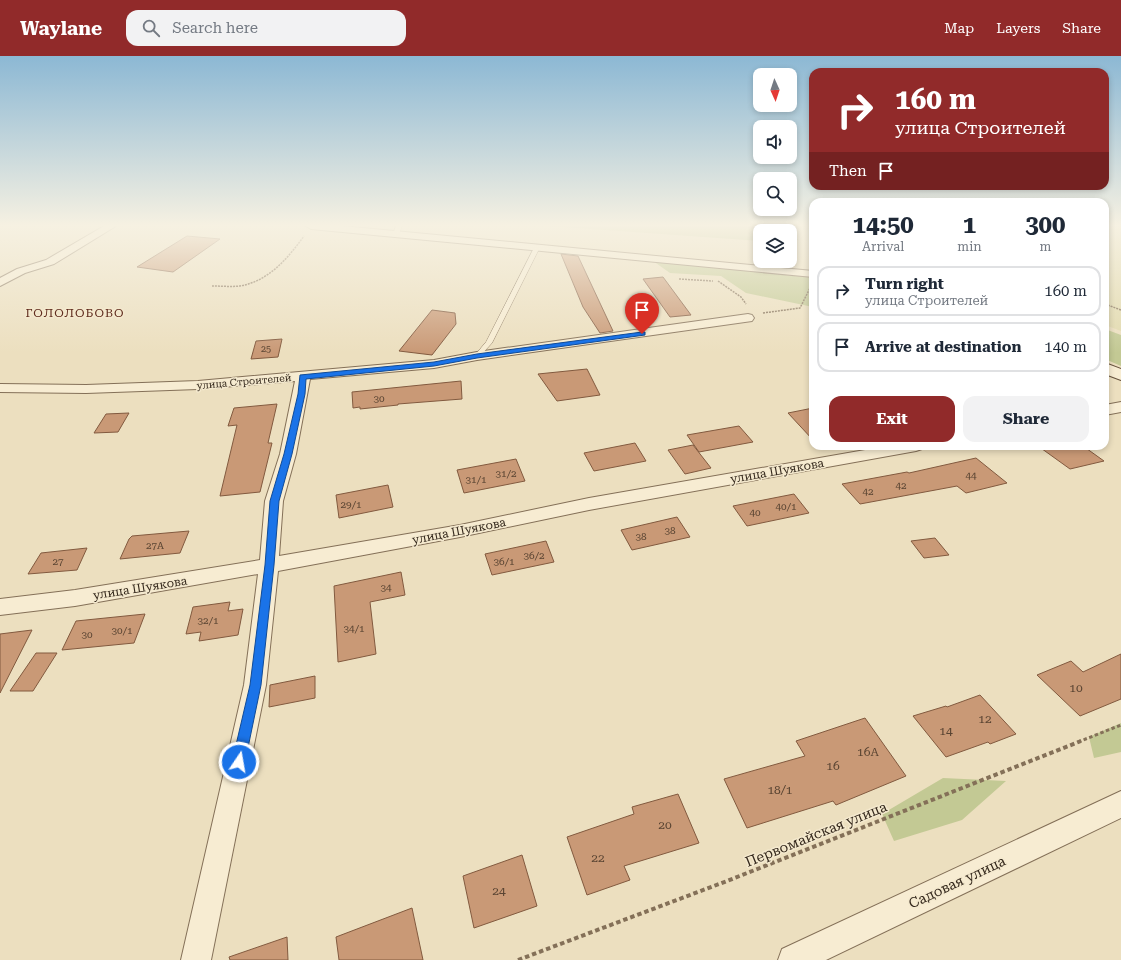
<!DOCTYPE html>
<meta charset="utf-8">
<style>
body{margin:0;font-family:"Roboto Serif",serif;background:#f2f2f3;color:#1f2937;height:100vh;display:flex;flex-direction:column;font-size:15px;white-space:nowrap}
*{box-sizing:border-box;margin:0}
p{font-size:13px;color:#747a83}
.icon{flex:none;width:22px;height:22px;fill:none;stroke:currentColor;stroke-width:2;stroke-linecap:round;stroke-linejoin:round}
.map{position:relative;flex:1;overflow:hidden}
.drawer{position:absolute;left:809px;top:142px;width:300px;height:252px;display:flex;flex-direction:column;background:#fff;border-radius:12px;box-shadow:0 2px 6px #0003}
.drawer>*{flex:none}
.guide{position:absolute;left:809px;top:12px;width:300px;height:122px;border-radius:12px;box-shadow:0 2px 6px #0003;background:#912a2a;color:#fff;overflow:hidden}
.needle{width:26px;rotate:177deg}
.fabs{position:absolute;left:753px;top:12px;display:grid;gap:8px}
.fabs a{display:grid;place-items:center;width:44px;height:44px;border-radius:8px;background:#fff;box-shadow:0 2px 6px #0003;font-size:20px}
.pin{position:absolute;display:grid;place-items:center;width:34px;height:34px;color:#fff;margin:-41px -17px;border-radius:50% 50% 50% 0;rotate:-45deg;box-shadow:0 0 4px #0007}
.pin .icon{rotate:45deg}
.me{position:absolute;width:44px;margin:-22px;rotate:12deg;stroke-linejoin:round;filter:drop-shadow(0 0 3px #0008)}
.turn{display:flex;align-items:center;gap:14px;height:84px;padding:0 20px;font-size:18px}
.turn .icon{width:52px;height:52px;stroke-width:2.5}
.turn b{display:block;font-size:28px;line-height:34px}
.then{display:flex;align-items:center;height:38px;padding:0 20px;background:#0003;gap:8px;font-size:15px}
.eta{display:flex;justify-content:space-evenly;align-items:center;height:68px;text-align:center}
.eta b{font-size:24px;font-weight:700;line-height:28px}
.primary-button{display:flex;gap:8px;margin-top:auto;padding:8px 20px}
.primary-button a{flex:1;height:46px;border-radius:12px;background:#912a2a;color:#fff;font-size:16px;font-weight:700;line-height:46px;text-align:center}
.primary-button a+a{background:#f2f2f3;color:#1f2937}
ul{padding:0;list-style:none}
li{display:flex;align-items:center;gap:12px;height:50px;margin:0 8px 6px;padding:0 12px;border:2px solid #e0e1e3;border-radius:12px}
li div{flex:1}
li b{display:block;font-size:15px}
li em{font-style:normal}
header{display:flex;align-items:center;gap:24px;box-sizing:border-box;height:56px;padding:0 20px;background:#912a2a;color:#fff}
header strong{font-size:19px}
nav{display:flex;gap:22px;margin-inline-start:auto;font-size:14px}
.search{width:280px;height:36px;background:#f2f2f3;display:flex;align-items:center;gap:10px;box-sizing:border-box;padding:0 14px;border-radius:12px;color:#747a83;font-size:15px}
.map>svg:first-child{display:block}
</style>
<header>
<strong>Waylane</strong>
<div class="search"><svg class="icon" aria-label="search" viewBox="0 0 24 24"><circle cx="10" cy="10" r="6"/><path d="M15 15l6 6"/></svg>Search here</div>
<nav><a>Map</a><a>Layers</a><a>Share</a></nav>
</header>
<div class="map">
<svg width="1121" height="904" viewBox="0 0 1121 904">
<rect width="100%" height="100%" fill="#ecdfbf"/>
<path fill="#e1d9ad" d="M1105 170H1121V275L1105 269Z"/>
<path fill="#c3c994" d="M548 170H779L794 175 798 184 790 185V175H760V185Z
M653 205 813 222V251L746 237 721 220 670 217Z
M1105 273 1121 279V310L1105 303Z
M1121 667V696L1094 702 1089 681Z
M943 722 1006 725 962 764 894 785 882 758Z"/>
<path fill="#c99976" stroke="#825a3f" d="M187 180 220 183 173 216 137 211Z
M561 198 578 200 613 275 600 277 583 251Z
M663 221 691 259 670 261 643 223Z
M432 254 455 257 456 268 432 299 399 295Z
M282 283 278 301 251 303 256 285Z
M587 313 600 339 557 345 538 318Z
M461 325 462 343 398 348V349L360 353V351L353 352 352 336Z
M277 348 268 387H272L260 436 220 440 237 369 228 370 234 352Z
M813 352V384L788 357Z
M129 357 118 376 94 377 106 358Z
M739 370 753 386 699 396 687 379Z
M635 387 646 405 594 415 584 397Z
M693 389 711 412 685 418 668 394Z
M1038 390H1083L1104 405 1070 413Z
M976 402 1007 427 966 437 957 430 860 448 842 428 907 416 909 417Z
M516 403 525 425 464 437 457 414Z
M388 429 393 451 339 462 336 439Z
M794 438 809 457 747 470 733 450Z
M677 461 690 481 632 494 621 474Z
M189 475 180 497 120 503 129 483 132 480Z
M935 482 949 499 924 502 911 485Z
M546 485 554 506 492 519 485 498Z
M87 492 77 514 28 518 41 497Z
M401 516 405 539 370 546 376 598 338 606 334 530Z
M230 546 228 555 243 553 238 579 199 585 201 576 186 578 193 551Z
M145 558 134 587 62 594 76 565Z
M32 574 0 637V578Z
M36 597H57L33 635H10Z
M1121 598V643L1080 660 1037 619 1071 605 1083 616Z
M315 620V642L269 651 270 629Z
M980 639 1016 678 990 688 988 686 946 701 913 660 946 650 947 651Z
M865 662 906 720 836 749 833 745 747 772 724 723 805 700 796 685Z
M678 738 699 787 624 810 630 824 587 839 567 781 634 758 632 751Z
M522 799 537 850 474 872 463 820Z
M412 852 423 904H339L336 881Z
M287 881 288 904H230L229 901Z"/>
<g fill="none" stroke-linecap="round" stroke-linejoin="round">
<defs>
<path id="lane" d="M396 170H402L399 178 396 180 393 178Z
M535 190 540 191 492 287 479 301H475V299L486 286Z"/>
<path id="street" d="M104 170H116L54 208 25 217 0 230V222L17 213 46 204Z
M306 170H342L813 215V221L311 173Z
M748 258 752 259 754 262 752 265 477 304 434 312 310 323 296 398 283 445 279 500 460 469 589 442 888 390H924L922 393 916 395 589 454 460 481 278 515 266 629 211 904H181L244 629 258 518 75 550 0 559V543L75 534 260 504 265 445 280 398 295 325 198 333 86 337 0 336V328L86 329 198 325 434 304 477 296Z
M1121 346V356L1105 359V349Z
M1121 735V762L826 904H778L782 893Z"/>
<path id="secondary" d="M1105 307 1121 313V324L1105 318Z"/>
</defs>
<use href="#lane" stroke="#847058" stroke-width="1"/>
<use href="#street" stroke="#847058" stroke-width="2"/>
<use href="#secondary" stroke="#66513c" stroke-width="2"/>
<path stroke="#847058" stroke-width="1.5" stroke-dasharray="2 1" stroke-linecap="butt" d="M679 223 713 225
M718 225 741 241 746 248
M212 230C221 230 231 231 240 230 269 225 288 202 304 180
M1105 248 1121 254
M763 257 800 252 810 232"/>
<path stroke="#847058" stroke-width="3" stroke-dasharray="3.5 2.5" stroke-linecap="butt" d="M1078 686 1121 669"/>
<path stroke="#847058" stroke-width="4" stroke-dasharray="4.5 3" stroke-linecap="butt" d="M518 904 727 825 1081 685"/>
<use href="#lane" fill="#f7ecd2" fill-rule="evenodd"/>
<use href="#street" fill="#f7ecd2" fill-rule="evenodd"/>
<use href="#secondary" fill="#f7ecd2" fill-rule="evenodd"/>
</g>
<linearGradient id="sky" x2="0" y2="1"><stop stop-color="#8cb8d4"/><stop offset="0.57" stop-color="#f6f1e2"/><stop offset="1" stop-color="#f6f1e2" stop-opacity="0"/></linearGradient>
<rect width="1121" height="297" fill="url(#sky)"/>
<path fill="#1a73e8" stroke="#114b97" d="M642 276H645V279L477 302 434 310 306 323 305 338 292 398 279 445 274 509 261 629 245 706 243 710 239 712 234 710 232 706 250 629 265 509 270 445 284 398 298 338 300 319 434 306 477 298Z"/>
<g text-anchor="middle" stroke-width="3" stroke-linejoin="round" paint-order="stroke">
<g font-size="9" fill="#594432">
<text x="266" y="296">25</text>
</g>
<g font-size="10" fill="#34281c" stroke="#f4e9ce">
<text transform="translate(244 325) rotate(-5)" y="4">улица Строителей</text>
</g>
<g font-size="10" fill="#594432">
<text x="379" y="346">30</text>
<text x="506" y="421">31/2</text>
<text x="971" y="423">44</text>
<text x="476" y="427">31/1</text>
<text x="901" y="433">42</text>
<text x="868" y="439">42</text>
<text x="351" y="452">29/1</text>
<text x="786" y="454">40/1</text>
<text x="755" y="460">40</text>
<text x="670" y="478">38</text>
<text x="641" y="484">38</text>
<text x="155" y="493">27А</text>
<text x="534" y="503">36/2</text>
<text x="58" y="509">27</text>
<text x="504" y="509">36/1</text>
<text x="386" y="535">34</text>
<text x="208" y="568">32/1</text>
<text x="354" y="576">34/1</text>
<text x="122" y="578">30/1</text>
<text x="87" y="582">30</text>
</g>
<g font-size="12" letter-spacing="1" fill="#5f2b1d" stroke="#f4e9ce">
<text x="75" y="261">ГОЛОЛОБОВО</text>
</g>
<g font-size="12" fill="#34281c" stroke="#f4e9ce">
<text transform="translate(777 415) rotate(-10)" y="4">улица Шуякова</text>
<text transform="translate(459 475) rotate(-11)" y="4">улица Шуякова</text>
<text transform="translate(140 532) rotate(-9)" y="4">улица Шуякова</text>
</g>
<g font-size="12" fill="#594432">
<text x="1076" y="636">10</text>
<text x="985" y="667">12</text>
<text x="946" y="679">14</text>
<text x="868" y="700">16А</text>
<text x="833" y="714">16</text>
<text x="780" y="738">18/1</text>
<text x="665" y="773">20</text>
<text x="598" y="806">22</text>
<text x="499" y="839">24</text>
</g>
<g font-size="14" fill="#34281c" stroke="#f4e9ce">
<text transform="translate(816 778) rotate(-22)" y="5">Первомайская улица</text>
<text transform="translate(957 826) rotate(-25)" y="5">Садовая улица</text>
</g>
</g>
</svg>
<div class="fabs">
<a><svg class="needle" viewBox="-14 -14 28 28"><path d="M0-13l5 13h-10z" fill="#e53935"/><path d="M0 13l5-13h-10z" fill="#747a83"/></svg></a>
<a><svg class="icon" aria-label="sound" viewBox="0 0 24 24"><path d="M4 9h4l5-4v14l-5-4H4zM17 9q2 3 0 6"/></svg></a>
<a><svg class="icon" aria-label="search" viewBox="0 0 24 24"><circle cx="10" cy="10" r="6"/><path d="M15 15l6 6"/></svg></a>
<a><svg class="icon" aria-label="layers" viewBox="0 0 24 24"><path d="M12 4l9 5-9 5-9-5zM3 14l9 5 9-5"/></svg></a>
</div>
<div class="pin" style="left:642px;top:278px;background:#d93025"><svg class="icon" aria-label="arrive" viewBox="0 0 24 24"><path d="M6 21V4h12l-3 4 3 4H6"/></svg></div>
<svg class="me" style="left:239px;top:706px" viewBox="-20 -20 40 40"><circle r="17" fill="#1a73e8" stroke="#fff" stroke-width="3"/><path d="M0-11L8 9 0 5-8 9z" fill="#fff"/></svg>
<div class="guide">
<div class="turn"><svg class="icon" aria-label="right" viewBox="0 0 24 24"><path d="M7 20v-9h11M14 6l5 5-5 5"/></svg><div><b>160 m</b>улица Строителей</div></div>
<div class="then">Then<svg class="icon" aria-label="arrive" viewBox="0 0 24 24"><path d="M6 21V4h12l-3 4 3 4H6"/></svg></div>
</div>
<section class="drawer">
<div class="eta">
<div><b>14:50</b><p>Arrival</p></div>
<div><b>1</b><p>min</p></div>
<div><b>300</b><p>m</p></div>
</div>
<ul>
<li><svg class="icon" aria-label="right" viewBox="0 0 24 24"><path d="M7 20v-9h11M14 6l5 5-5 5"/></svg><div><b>Turn right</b><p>улица Строителей</p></div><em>160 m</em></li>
<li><svg class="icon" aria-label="arrive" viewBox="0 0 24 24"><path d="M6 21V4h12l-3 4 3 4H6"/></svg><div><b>Arrive at destination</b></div><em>140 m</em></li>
</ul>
<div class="primary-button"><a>Exit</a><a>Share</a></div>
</section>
</div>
